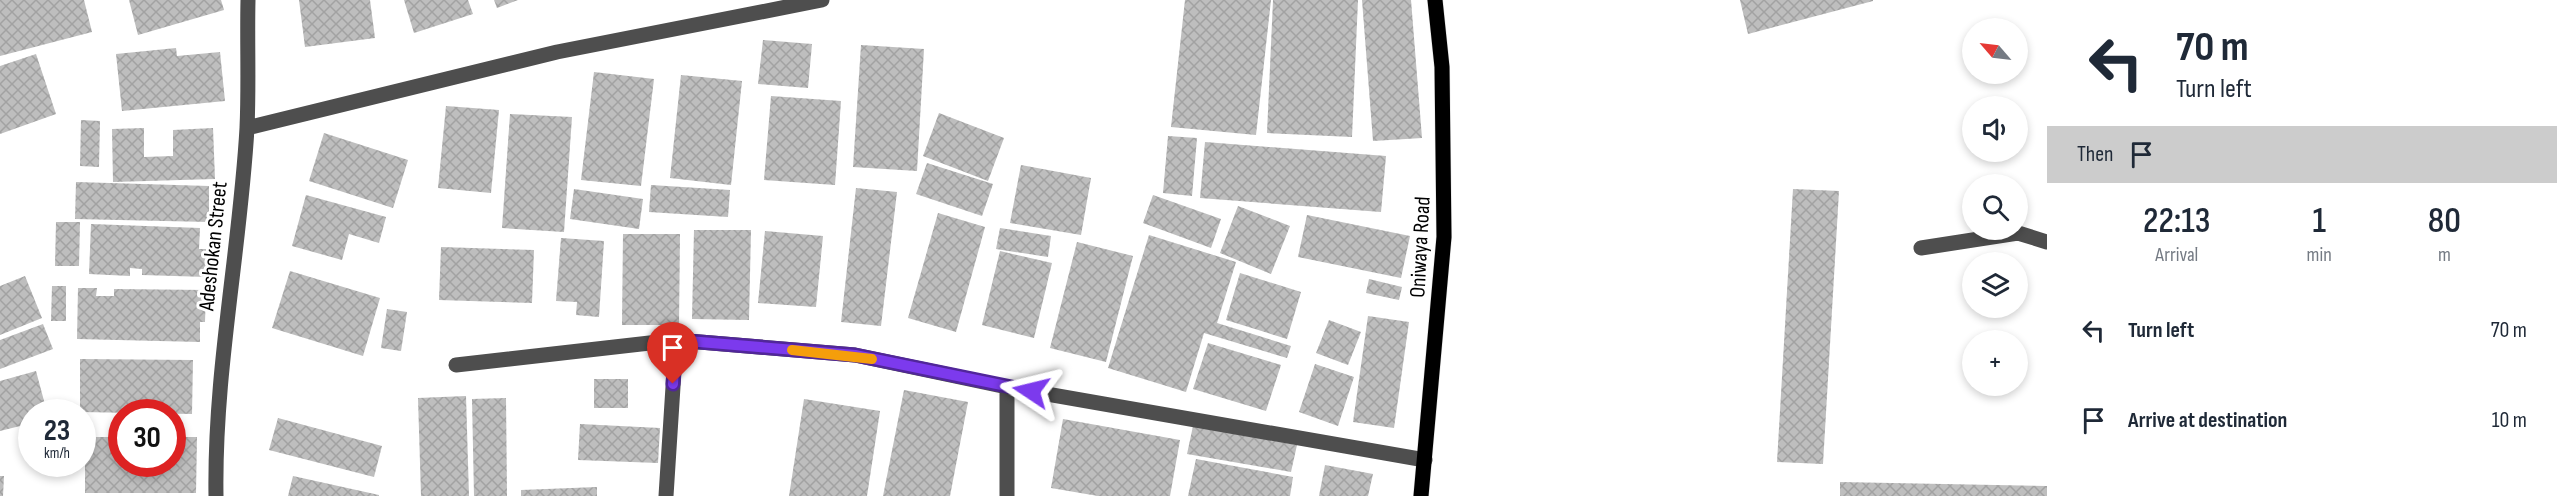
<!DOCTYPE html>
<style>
body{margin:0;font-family:"Sofia Sans Condensed",sans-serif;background:#f2f2f3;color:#1f2937;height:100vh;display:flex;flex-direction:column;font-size:22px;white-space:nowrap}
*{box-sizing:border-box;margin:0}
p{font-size:20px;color:#747a83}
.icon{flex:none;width:33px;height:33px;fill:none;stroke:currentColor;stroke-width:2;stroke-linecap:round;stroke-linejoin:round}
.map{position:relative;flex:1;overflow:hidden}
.side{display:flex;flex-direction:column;background:#fff;width:510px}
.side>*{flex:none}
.guide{background:#fff;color:#1f2937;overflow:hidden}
.needle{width:39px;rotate:298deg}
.buttons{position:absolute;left:1962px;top:18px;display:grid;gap:12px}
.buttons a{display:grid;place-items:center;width:66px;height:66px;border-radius:50%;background:#fff;box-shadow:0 3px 9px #0003;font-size:30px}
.speed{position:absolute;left:18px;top:399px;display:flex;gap:12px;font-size:30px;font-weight:700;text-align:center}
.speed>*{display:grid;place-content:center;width:78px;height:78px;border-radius:50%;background:#fff;box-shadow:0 3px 9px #0003;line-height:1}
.speed small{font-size:15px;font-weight:400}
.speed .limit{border:9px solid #d22;background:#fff;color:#111}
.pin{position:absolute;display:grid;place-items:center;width:51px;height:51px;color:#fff;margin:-62px -26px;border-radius:50% 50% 50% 0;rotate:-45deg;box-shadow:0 0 6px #0007}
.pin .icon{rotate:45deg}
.me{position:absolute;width:66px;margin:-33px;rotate:280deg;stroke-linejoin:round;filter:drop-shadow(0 0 4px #0008)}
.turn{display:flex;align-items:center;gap:21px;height:126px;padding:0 30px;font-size:27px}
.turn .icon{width:78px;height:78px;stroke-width:2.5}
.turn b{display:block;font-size:42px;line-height:51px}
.then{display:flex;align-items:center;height:57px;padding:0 30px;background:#0003;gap:12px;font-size:22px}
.eta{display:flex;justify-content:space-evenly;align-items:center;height:102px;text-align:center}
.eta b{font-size:36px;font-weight:600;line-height:42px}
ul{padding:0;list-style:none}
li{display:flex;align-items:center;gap:18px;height:90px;padding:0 30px}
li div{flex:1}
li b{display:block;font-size:22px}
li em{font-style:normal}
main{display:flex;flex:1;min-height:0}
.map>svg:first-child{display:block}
</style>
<main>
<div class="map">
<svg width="2047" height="496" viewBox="0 0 2047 496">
<defs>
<pattern id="building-cross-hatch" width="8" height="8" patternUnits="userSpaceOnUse" patternTransform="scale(1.5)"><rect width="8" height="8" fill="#bebebe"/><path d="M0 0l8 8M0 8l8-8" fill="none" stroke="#a2a2a2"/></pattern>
</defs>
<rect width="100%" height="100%" fill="#fff"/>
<path fill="url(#building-cross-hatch)" d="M0 0H84L92 32 0 56Z
M129 0H221L224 10 138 35Z
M299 0H370L375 38 305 47Z
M404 0H468L473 14 414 33Z
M494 0H518L497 8Z
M1185 0H1271L1256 135 1171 127Z
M1273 0H1358L1352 137 1267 133Z
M1362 0H1411L1422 138 1373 141Z
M1740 0H1873V1L1748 34Z
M763 40 812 44 808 88 758 84Z
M861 45 924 49 917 171 853 167Z
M176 48 177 56 220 52 225 101 122 111 116 54Z
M36 54 56 114 0 134V66Z
M594 72 654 79 641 186 581 180Z
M681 75 742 81 731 185 670 178Z
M771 96 841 101 835 185 764 180Z
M446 106 499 110 491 193 438 188Z
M939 113 1004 138 988 181 923 156Z
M510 114 572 117 564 232 502 228Z
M81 120 100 121 99 167 80 166Z
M144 128V157L173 156V130L213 128 215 179 113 182 112 129Z
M324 133 408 160 393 208 309 181Z
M1168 136 1197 138 1192 196 1163 193Z
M1205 142 1386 156 1381 212 1200 198Z
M927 163 993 184 982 216 916 194Z
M1021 165 1091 178 1081 235 1010 223Z
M76 182 209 186V222L75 219Z
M651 185 730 190 728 217 649 212Z
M856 188 897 192 881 326 841 322Z
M574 189 643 199 639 229 570 219Z
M1793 189 1839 191 1823 464 1777 462Z
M306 195 386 217 379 243 349 234 342 260 292 246Z
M1153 195 1221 219 1211 248 1143 223Z
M1238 206 1290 226 1271 274 1220 253Z
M938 213 985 227 956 332 908 318Z
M1307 215 1410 236 1401 278 1298 257Z
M56 222H80L79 266H55Z
M91 224 200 228 199 249H208L207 277 142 275V269L130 268V276L89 274Z
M1000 228 1051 236 1048 257 996 249Z
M694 230H751L749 320 692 319Z
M765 231 823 236 816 307 758 303Z
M623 234H680L679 325H622Z
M1149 235 1236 262 1217 323 1291 346 1287 358 1204 333 1186 392 1108 368Z
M561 238 604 241 599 317 576 315 577 302 556 301Z
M1077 242 1133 256 1106 362 1050 348Z
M441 247 534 250 532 303 439 300Z
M1000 251 1052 263 1034 338 982 325Z
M290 271 380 298 363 356 272 328Z
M1240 273 1301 292 1287 339 1226 320Z
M25 276 42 318 0 335V286Z
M1369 279 1402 287 1399 300 1366 293Z
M52 286H66V321H51Z
M78 288H97L96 296H114V289L206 290 205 322H200V342L77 339Z
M387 309 407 312 401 351 381 348Z
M1368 316 1409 322 1394 428 1353 422Z
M1329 320 1361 332 1348 365 1316 353Z
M43 324 53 349 0 369V340Z
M1208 343 1281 365 1266 411 1193 389Z
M80 359 193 360 192 414 80 412Z
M1315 364 1354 377 1338 426 1299 412Z
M36 371 47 412H32V423L0 431V381Z
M594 379H628V408H594Z
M904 390 968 402 950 496H883Z
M466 396 469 496H421L418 398Z
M506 398 507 496H474L472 399Z
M804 399 880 411 867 496H789Z
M278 418 382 446 374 477 269 450Z
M1063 419 1180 440 1170 496H1098L1051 488Z
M580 424 660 428 658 463 578 460Z
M1193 426 1297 445 1291 472 1187 454Z
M85 437H122V464H172V437H197L196 493H85Z
M1196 459 1293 477 1290 496H1188Z
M1325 465 1373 474 1368 496H1319Z
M0 476H4L3 496H0Z
M293 476 379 495V496H288Z
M1840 482 2047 486V496H1840Z
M597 487V496H521V490Z"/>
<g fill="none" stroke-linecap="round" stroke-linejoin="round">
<defs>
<path id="major" d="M1421 496 1444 237 1442 67 1435 0"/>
</defs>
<use href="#major" stroke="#dbdbdb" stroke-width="16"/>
<path stroke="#4e4e4e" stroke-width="15" d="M247 128 557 52 822 0
M1921 248 2018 233 2047 242
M456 365 676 340 855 355 1007 387 1425 460
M216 496C214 372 240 251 247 128 249 85 247 42 248 0
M666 496 676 340
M1007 496V387"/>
<use href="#major" stroke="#000" stroke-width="15"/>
</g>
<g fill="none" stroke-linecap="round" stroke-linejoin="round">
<defs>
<path id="route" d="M673 384 676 340 855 355 1031 391"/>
</defs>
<use href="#route" stroke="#51269a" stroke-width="15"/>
<use href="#route" stroke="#7c3aed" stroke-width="10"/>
<path stroke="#f59e0b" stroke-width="10" d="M792 350 872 359"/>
</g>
<g text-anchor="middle" stroke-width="6" stroke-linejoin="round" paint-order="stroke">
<g font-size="22" fill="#000" stroke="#fff">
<text transform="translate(212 246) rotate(-84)" y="8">Adeshokan Street</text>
<text transform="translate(1419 247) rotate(-87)" y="8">Oniwaya Road</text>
</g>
</g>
</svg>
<div class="buttons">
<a><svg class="needle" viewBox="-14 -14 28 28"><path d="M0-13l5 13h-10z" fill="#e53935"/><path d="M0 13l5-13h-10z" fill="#747a83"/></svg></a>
<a><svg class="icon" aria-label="sound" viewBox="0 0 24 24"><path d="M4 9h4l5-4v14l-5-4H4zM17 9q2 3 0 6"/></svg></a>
<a><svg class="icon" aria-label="search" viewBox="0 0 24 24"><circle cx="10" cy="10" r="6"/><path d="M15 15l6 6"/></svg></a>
<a><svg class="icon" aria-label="layers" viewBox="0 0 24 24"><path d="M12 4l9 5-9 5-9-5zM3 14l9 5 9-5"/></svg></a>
<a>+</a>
</div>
<div class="speed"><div>23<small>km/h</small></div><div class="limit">30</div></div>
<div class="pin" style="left:673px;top:384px;background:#d93025"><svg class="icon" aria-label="arrive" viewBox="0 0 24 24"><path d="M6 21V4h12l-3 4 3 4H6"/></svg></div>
<svg class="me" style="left:1031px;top:391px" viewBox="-20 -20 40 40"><path d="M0-17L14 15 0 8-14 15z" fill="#7c3aed" stroke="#fff" stroke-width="4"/></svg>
</div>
<section class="side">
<div class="guide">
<div class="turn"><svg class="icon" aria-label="left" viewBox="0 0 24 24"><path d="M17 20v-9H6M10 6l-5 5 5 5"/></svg><div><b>70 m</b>Turn left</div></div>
<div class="then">Then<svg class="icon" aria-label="arrive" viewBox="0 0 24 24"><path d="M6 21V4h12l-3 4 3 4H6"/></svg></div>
</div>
<div class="eta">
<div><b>22:13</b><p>Arrival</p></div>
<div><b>1</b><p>min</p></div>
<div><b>80</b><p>m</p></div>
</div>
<ul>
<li><svg class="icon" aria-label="left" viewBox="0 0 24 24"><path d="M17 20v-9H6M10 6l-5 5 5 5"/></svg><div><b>Turn left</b></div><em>70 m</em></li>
<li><svg class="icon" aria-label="arrive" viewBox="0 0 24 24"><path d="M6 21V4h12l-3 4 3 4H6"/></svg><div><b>Arrive at destination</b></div><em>10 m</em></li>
</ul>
</section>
</main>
